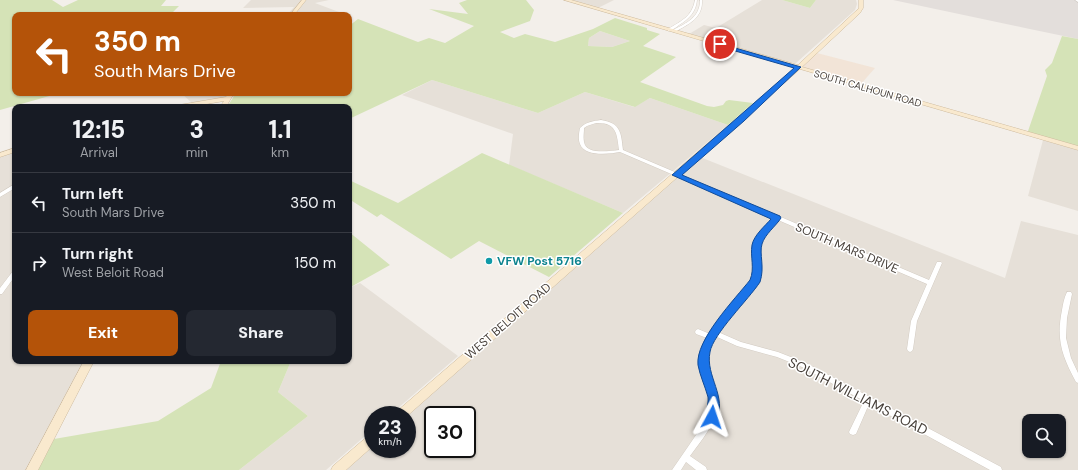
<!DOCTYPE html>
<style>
body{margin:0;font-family:"DM Sans",sans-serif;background:#242831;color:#f1f3f6;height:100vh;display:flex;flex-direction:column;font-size:15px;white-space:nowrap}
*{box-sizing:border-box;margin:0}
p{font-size:13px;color:#9ea1a6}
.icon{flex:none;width:22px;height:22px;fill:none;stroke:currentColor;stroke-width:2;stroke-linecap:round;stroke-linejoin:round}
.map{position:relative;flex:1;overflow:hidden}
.side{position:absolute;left:12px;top:104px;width:340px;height:260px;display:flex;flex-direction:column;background:#171b24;border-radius:8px;box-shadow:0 1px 3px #0004}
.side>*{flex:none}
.hud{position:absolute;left:12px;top:12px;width:340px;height:84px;border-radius:8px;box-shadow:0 1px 3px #0004;background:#b45309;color:#fff;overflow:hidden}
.buttons{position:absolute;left:1022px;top:414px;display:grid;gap:8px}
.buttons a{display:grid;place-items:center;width:44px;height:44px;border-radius:8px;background:#171b24;box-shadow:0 1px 3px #0004;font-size:20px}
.speed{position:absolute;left:364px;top:406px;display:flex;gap:8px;font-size:20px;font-weight:700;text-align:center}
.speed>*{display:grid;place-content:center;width:52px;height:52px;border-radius:50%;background:#171b24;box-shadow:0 1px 3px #0004;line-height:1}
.speed small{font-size:10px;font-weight:400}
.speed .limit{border:2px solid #111;border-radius:6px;background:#fff;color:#111}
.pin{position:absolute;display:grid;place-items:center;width:34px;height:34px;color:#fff;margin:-17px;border:2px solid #fff;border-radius:50%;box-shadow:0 1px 4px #0007}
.me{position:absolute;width:44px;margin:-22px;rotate:5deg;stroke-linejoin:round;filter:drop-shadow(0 0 3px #0008)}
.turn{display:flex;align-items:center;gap:14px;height:84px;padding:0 16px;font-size:18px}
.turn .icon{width:52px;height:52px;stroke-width:2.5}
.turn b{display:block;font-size:28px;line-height:34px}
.eta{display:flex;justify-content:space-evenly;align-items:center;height:68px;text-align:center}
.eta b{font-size:24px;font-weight:800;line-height:28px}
.cta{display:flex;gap:8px;margin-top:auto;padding:8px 16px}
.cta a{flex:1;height:46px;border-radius:8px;background:#b45309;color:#fff;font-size:16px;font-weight:800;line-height:46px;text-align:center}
.cta a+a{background:#242831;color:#f1f3f6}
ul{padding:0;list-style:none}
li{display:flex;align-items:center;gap:12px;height:60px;padding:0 16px;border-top:1px solid #363941}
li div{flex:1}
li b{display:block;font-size:15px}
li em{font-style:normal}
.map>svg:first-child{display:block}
</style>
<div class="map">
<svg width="1078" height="470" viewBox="0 0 1078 470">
<rect width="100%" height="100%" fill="#f3efea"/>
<path fill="#e6e0d8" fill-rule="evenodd" d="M251 0H329L315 3 347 15H287L294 7 243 8Z
M571 0H614L598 8Z
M762 0H782L810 8 816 0H856L857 4 855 10 796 63 786 62 689 34 704 25 716 28Z
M600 31 630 41 612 47 588 46 589 38Z
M432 80 538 113 585 92 634 107 650 98 728 125 623 213 509 165 513 134 402 95Z
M181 93H236L234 97 192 103Z
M1043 140 1078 150V211L1028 196Z
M15 151V361H83L25 470H0V156Z
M700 157 1005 278 1021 221 1078 235V470H341L373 442V449H407V415ZM433 415H467V449H433ZM1029 421H1059V451H1029Z
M360 283 458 356 390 415H373V429L326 470H239L308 416 278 392 291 361H349V288Z"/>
<path fill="#f2e4d7" d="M813 52 875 68 860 85 798 67Z"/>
<path fill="#e3dedb" d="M893 0H1078V39L1025 28Z"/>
<path fill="#d5e3b7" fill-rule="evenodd" d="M0 0H52L63 7 78 0H166L161 6H179L170 15H15V93H60L0 110Z
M467 0H526L534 10 530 21 500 32 514 38 525 34 555 42 593 29 615 18 647 28V30L660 34 643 46 676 57 640 82 707 106 714 107 723 105 726 101 729 100 753 103 728 125 650 98 635 107 585 92 538 113 432 80 349 119V107H227L236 93H349V26L358 19 418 42 429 38 445 43 474 26 429 9 468 14 459 3ZM600 31 630 41 612 47 588 46 589 38Z
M782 0H816L810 8Z
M1062 36 1078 39V148L1027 134 1047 76 1045 70 1052 63Z
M482 153 623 213 549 277 479 241 451 259 381 214 377 217 349 199V180L398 203Z
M349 232 390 265 349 288Z
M221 361H291L278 392 308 416 239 470H38L54 439 158 421 211 388Z"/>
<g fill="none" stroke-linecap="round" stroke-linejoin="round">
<defs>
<path id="street" d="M695 0H697C696 12 689 19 679 25 676 28 672 30 668 31V29C681 21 692 17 695 0Z
M700 0H702C703 18 689 24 675 32H673V30C686 23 700 18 700 0Z
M1075 0H1078V2Z
M601 120C621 123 621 133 623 150L929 280 937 262H941L942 263 917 321 913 349 912 351 910 352 908 351 907 349 911 321 927 284 778 220 765 233 759 245 760 270 758 282 718 332 741 342 778 352 806 363 1001 467 1002 470H990L869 404 856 434 853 435 850 434 849 432 864 401 802 367 777 357 737 346 715 336C701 359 708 366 715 389 716 394 718 399 717 404 716 424 701 441 690 456L706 467 707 470H696L686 462 681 470H672L705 422C708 416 710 411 710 404 711 377 689 368 707 338L696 334 695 332 696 330 698 329 710 334 724 314 752 281 754 270V245L755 241 762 231 774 218 620 152C609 154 585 157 580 144 578 139 579 133 580 128 586 122 593 121 601 120ZM596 123C616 122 617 133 619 150 609 151 586 155 584 142 583 137 584 133 584 128L587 126Z
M13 185H15V188L0 197V193Z
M15 270V276L2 294H0V288L13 271Z
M1067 292H1071L1072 294 1067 318 1066 338 1071 358 1078 373V383L1076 382C1062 356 1056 340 1062 310 1063 304 1064 298 1067 292Z"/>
<path id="secondary" d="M302 0H306L294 15H290Z
M564 0H571L798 65 856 11 859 8V0H863V8L860 13 802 67 1078 146V150L800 69 407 416 395 415 396 412 795 68Z
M228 93H234L226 107H220L224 101 189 107H176L179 105 226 97Z
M15 148V152L0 157V153Z
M84 361H94L38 470H26Z
M373 434V446L346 470H331L333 466 369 435Z"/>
</defs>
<use href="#street" stroke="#beb6ad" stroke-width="0.5"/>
<use href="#secondary" stroke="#cebb9e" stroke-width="1"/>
<use href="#street" fill="#fff" fill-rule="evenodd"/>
<use href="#secondary" fill="#f9e9ce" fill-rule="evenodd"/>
</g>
<path fill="#1a73e8" stroke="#114b97" d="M718 43 801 67 744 121 682 175 780 216 781 218C776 226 765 234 762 244 759 254 765 267 760 282 749 299 713 334 710 352 705 376 728 397 716 421L712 423 708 421C704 413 709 405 708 397 705 386 700 376 698 365 695 340 735 299 750 280 755 268 750 257 752 245 754 235 765 226 771 219L672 175 794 68 718 46Z"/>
<circle fill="#0f9aa8" stroke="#fff" stroke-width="1.5" cx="489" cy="261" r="4"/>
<g text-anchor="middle" stroke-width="3" stroke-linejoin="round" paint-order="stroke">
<g font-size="10" fill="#463f39" stroke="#fff">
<text transform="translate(868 88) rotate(16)" y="4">SOUTH CALHOUN ROAD</text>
</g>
<g font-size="12" fill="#463f39" stroke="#fff">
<text transform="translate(847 248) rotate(23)" y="4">SOUTH MARS DRIVE</text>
<text transform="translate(508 321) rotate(-41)" y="4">WEST BELOIT ROAD</text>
</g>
<g font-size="12" font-weight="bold" fill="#0d838f" stroke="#fff" text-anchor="start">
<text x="497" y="265">VFW Post 5716</text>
</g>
<g font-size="14" fill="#463f39" stroke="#fff">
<text transform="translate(858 396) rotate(27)" y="5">SOUTH WILLIAMS ROAD</text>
</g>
</g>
</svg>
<div class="buttons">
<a><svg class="icon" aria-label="search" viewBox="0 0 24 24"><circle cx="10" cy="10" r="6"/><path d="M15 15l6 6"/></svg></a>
</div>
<div class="speed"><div>23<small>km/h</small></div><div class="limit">30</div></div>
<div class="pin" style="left:720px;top:44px;background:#d93025"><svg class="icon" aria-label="arrive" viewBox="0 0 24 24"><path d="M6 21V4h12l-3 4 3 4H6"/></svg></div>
<svg class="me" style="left:712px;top:417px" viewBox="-20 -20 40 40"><path d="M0-17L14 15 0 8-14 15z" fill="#1a73e8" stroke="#fff" stroke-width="4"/></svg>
<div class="hud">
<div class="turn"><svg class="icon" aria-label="left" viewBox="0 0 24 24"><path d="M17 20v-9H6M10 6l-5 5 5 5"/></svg><div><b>350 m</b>South Mars Drive</div></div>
</div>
<section class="side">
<div class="eta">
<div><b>12:15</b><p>Arrival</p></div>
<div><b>3</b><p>min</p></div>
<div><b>1.1</b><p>km</p></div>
</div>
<ul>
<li><svg class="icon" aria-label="left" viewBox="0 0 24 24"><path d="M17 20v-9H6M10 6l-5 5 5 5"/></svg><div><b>Turn left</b><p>South Mars Drive</p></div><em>350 m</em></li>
<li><svg class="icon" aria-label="right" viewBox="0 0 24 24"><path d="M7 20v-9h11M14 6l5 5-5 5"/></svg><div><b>Turn right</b><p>West Beloit Road</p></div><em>150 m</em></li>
</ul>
<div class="cta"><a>Exit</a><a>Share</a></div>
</section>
</div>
